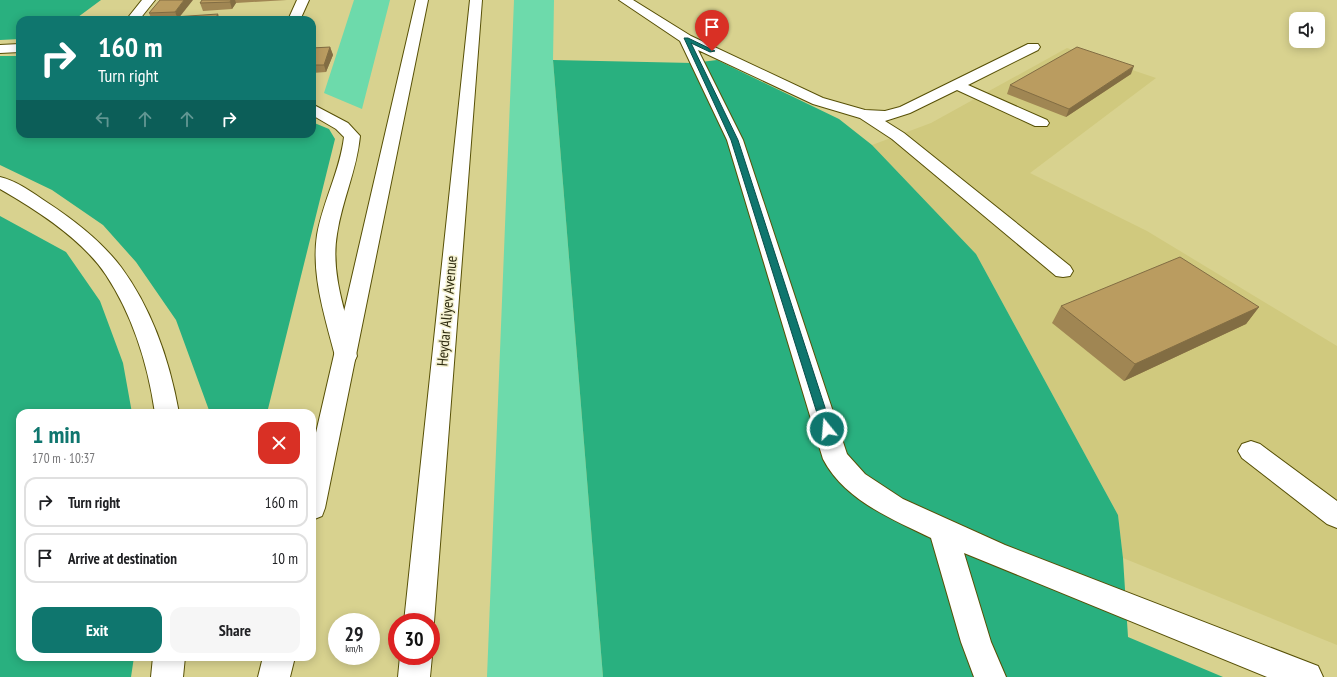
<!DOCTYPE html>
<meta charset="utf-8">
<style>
body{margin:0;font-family:"PT Sans Narrow",sans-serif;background:#f6f6f6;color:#202124;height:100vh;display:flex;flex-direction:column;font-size:15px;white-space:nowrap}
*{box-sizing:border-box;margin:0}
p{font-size:13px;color:#757577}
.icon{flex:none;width:22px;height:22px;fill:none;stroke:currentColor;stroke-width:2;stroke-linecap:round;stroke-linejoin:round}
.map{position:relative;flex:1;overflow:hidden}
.drawer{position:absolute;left:16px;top:409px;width:300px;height:252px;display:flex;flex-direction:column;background:#fff;border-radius:12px;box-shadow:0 2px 10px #0003}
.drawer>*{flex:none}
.banner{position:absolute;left:16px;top:16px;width:300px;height:122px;border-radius:12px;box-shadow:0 2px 10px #0003;background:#0f766e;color:#fff;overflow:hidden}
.fabs{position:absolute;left:1289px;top:12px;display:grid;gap:8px}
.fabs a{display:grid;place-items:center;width:36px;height:36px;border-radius:8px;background:#fff;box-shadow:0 2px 10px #0003;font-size:20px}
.speed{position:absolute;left:328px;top:613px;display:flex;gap:8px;font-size:20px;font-weight:700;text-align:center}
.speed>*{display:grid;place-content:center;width:52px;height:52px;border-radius:50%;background:#fff;box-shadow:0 2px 10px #0003;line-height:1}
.speed small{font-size:10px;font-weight:400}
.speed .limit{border:6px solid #d22;background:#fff;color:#111}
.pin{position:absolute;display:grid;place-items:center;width:34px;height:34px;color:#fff;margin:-41px -17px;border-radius:50% 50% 50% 0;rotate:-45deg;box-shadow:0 0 4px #0007}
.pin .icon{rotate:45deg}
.me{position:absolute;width:44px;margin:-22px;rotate:343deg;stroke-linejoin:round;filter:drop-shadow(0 0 3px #0008)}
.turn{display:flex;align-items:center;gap:14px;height:84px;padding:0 16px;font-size:18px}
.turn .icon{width:52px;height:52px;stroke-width:2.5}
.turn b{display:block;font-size:28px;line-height:34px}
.lanes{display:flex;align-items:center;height:38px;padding:0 16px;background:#0003;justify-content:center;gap:20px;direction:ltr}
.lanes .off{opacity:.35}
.round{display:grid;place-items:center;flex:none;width:42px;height:42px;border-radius:12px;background:#f6f6f6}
.overview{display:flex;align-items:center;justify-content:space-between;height:68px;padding:0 16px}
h1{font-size:24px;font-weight:700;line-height:30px;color:#0f766e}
.action{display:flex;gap:8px;margin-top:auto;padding:8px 16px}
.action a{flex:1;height:46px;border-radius:12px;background:#0f766e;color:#fff;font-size:16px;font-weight:700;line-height:46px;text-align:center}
.action a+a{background:#f6f6f6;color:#202124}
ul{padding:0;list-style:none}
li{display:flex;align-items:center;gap:12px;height:50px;margin:0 8px 6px;padding:0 8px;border:2px solid #e0e0e0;border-radius:12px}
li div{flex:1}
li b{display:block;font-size:15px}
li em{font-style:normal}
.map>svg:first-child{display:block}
</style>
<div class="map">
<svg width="1337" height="677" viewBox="0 0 1337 677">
<rect width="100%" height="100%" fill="#d8d28f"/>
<path fill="#d0c97e" d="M1067 48 1156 78 1030 173 1147 231 1337 346V645L1123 558 1118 515 976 254 872 145 931 123Z"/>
<path fill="#6ddaab" d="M354 0H390L362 109 324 93Z
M514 0H554L553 60 603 677H487Z"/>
<path fill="#29b07f" d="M0 0H101L74 20H20V39L0 40Z
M0 56H20V134H312V122L329 129 335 139 267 413H210L176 320 136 262 103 225 52 190 0 165Z
M553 60 693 63 717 60 839 119 872 145 976 254 1118 515 1123 558 1128 637 1223 677H603Z
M0 216 66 252 100 301 123 363 132 413H20V657H134L131 677H0Z"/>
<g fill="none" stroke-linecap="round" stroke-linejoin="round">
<defs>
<path id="minor" d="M142 0H155L139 20H126Z
M297 0H309L300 20H288Z
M619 0H633L691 36 823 98 865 110 885 111 900 107 1028 44H1038L1040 47 1038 50 968 85 1047 120 1049 123 1047 126H1035L957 90 910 113 885 121 904 133 1070 266 1073 271 1070 276 1063 277 1056 276 892 139 860 118 813 104 698 50 743 140 847 454 865 474 903 499 1005 545 1318 666 1323 677H1267L964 553 991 642 1006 677H974L961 642 931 538C892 519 844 500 823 459L727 140 680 41Z
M20 44V52L0 53V45Z
M312 104 348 123 360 136C357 170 342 200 337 234 330 275 347 317 357 356L354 362 346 364 338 362 335 356C325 317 311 275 317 235 323 201 340 171 344 137L336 129 312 115Z
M0 177C17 181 33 193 48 203 74 220 102 242 121 267 152 309 170 362 179 413H155C148 365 133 316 106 275 83 240 37 210 0 189Z
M1251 441 1260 444 1337 501V528L1327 524 1242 458 1238 451 1242 444Z
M153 657H185L183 677H151Z"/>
<path id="highway" d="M416 0H428L325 508 322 516 312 520V450Z
M470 0H482L434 622 431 629V622H404Z
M431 654 432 656 430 677H398L400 656H431Z
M263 657H295L290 677H258Z"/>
</defs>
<use href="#minor" stroke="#575006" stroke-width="2"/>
<use href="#highway" stroke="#575006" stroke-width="2"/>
<use href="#minor" fill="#fff" fill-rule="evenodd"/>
<use href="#highway" fill="#fff" fill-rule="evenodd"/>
</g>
<path fill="#a08653" d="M160 0 180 16 172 20H152L149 13Z
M202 0H287L236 3 232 9 203 11 200 3Z
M330 47 333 55 326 72 312 73V48Z
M1131 74 1066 117 1007 94 1010 85Z
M1061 306 1259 307 1246 324 1124 381 1052 323Z"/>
<path fill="#826d43" d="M184 0H193L178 19 175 12Z
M231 0H235L236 3 232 9 230 2Z
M218 14 220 20H214Z
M330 47 333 55 326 72 324 65Z
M1134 66 1131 74 1066 117 1069 109Z
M1259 307 1246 324 1124 381 1135 364Z"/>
<path fill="#ba9c60" stroke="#826d43" d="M160 0H184L175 12 149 13Z
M202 0H231L230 2 200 3Z
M218 14 214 20H172L174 17Z
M256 18 255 20H223Z
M330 47 324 65H312V48Z
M1077 47 1134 66 1069 109 1010 85Z
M1180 257 1259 307 1135 364 1061 306Z"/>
<path fill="#0f766e" stroke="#0a4d48" d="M684 38H688L715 51 710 52 691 43 738 140 832 429 830 432 827 433 822 429 731 140Z"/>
<g text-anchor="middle" stroke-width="3" stroke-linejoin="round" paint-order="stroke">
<g font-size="15" fill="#2e2b10" stroke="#f4f1d0">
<text transform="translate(447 311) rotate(-85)" y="5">Heydar Aliyev Avenue</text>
</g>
</g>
</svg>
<div class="fabs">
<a><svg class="icon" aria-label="sound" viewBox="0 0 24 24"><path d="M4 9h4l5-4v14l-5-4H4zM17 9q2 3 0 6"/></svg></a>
</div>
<div class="speed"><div>29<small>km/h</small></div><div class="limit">30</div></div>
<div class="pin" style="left:712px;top:51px;background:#d93025"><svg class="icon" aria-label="arrive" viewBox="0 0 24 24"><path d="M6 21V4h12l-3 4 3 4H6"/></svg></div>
<svg class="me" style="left:827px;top:429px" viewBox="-20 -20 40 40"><circle r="17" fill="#0f766e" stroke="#fff" stroke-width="3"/><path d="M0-11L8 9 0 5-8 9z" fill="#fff"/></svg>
<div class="banner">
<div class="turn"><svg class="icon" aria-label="right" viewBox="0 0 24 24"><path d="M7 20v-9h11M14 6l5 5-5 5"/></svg><div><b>160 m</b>Turn right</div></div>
<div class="lanes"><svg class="icon off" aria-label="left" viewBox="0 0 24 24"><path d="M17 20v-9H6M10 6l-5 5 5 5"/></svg><svg class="icon off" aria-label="ahead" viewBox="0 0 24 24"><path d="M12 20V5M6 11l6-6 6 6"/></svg><svg class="icon off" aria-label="ahead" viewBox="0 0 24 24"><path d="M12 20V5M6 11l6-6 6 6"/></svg><svg class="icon" aria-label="right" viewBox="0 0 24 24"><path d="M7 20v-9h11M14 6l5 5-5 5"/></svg></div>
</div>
<section class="drawer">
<div class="overview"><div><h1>1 min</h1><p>170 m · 10:37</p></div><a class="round" style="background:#d93025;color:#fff"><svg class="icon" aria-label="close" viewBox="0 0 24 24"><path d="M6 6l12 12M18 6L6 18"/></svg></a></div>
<ul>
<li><svg class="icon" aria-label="right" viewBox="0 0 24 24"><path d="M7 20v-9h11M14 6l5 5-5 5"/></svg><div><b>Turn right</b></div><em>160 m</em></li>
<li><svg class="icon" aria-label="arrive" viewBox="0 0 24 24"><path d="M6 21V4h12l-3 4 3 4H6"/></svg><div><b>Arrive at destination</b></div><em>10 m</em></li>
</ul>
<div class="action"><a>Exit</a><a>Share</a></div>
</section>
</div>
